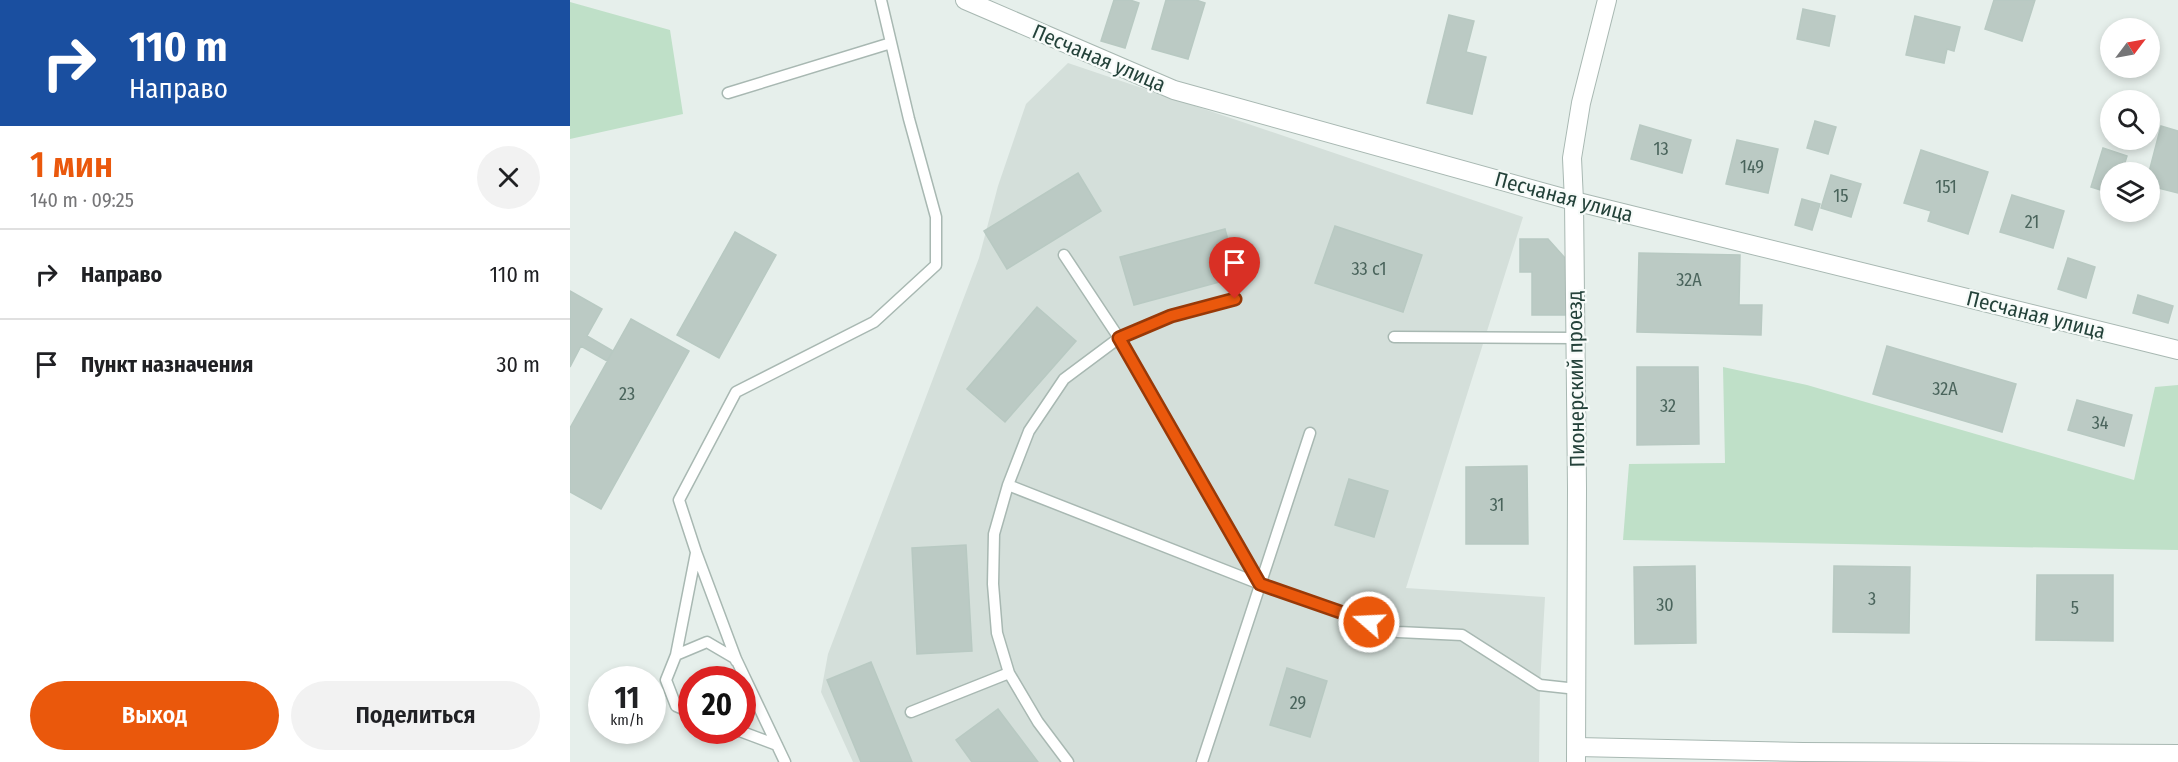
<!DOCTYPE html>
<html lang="ru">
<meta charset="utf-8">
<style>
body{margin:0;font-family:"Fira Sans Condensed",sans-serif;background:#f2f2f2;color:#202124;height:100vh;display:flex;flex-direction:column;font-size:22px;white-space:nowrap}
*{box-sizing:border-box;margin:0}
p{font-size:20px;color:#757577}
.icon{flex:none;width:33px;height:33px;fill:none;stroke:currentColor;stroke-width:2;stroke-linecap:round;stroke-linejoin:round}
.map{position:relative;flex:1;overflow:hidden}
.details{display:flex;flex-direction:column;background:#fff;width:570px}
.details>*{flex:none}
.banner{background:#1a4fa0;color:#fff;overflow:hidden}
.needle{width:39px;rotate:58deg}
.fabs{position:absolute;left:1530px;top:18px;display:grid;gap:12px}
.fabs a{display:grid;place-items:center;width:60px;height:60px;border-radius:50%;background:#fff;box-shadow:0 3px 9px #0003;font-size:30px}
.speed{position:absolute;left:18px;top:666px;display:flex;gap:12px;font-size:30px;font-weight:700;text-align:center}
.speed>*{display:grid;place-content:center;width:78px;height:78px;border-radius:50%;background:#fff;box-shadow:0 3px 9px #0003;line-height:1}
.speed small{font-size:15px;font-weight:400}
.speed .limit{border:9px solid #d22;background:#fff;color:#111}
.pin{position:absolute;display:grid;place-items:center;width:51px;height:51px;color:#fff;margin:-62px -26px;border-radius:50% 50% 50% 0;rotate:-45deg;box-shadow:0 0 6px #0007}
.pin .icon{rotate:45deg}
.me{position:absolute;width:66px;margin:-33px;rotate:289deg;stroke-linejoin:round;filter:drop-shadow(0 0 4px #0008)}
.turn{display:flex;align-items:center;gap:21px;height:126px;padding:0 30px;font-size:27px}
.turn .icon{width:78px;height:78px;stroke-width:2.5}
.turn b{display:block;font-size:42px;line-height:51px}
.round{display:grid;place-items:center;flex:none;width:63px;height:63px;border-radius:32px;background:#f2f2f2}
.head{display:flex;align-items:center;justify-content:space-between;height:102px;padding:0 30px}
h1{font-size:36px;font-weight:600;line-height:45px;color:#ea580c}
.button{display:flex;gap:12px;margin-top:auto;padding:12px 30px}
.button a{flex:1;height:69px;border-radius:36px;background:#ea580c;color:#fff;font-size:24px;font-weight:600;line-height:69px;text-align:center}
.button a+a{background:#f2f2f2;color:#202124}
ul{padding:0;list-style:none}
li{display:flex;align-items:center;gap:18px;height:90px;padding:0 30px;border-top:2px solid #e0e0e0}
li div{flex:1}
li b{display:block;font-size:22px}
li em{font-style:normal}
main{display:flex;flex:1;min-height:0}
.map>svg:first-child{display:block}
</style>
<main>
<section class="details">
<div class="banner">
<div class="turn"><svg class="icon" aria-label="right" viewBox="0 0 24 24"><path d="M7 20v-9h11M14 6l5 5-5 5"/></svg><div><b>110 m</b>Направо</div></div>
</div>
<div class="head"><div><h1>1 мин</h1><p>140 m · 09:25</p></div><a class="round"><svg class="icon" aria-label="close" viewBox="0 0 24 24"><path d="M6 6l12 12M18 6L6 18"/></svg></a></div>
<ul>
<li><svg class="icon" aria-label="right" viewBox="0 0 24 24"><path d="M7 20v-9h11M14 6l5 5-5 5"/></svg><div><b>Направо</b></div><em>110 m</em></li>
<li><svg class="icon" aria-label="arrive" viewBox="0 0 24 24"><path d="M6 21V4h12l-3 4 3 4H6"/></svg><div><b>Пункт назначения</b></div><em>30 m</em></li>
</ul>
<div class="button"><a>Выход</a><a>Поделиться</a></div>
</section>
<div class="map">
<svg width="1608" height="762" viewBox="0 0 1608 762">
<rect width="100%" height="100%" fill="#e6efeb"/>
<path fill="#d4dfda" d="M498 63 953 217 836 588 975 597 970 685 969 762H283L251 692 258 654 409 258 428 186 456 104Z"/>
<path fill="#bfe0c8" d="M0 2 100 30 113 114 0 139Z
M1153 367 1237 385 1564 480 1585 387 1608 385V550L1053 540 1059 464 1155 463Z"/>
<path fill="#bbcac4" stroke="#b8c9c2" stroke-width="1.5" d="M544 0H560L569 3 555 48 531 41Z
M596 0H626L635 3 618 59 582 49Z
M1424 0H1465L1452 41 1415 29Z
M1233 9 1265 16 1259 46 1227 39Z
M879 15 904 21 896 52 916 57 902 114 857 103Z
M1345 16 1390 27 1384 51 1377 49 1374 63 1336 55Z
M1245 121 1266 127 1258 154 1237 148Z
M1070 125 1121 140 1112 173 1061 159Z
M1591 126 1608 131V193L1580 186 1579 172Z
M1167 140 1208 149 1198 193 1156 184Z
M1533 148 1557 156 1552 172H1540V193L1521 187Z
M1351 150 1418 172 1398 234 1358 221 1361 211 1334 203Z
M508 173 531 211 437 269 414 231Z
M1261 175 1291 184 1281 217 1251 208Z
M1442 195 1494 211 1483 248 1430 232Z
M1232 199 1250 204 1242 230 1225 225Z
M765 226 852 255 833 312 745 283Z
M655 229 668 277 564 305 550 257Z
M165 232 206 255 149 358 107 335Z
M950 239H978L995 258 996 315H962V272H950Z
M1069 253 1170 255 1169 305H1192L1191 335 1067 332Z
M1498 258 1525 267 1516 298 1488 289Z
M0 291 32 309 17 336 43 351 37 361 11 346 0 367Z
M1568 295 1603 306 1598 323 1563 313Z
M467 307 506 341 435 422 397 389Z
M61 319 119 351 31 509 0 492V428Z
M1317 346 1446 384 1432 432 1303 394Z
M1067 367H1128L1129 444 1067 445Z
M1507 400 1562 415 1554 446 1498 430Z
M957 466 958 544H896V467Z
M779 479 818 491 804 537 765 525Z
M396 545 402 651 347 654 342 548Z
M1125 566 1126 643 1065 644 1064 567Z
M1264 566 1340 567 1339 633 1263 632Z
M1467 575H1543V641L1466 640Z
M301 662 342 762H291L257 680Z
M717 668 757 681 740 737 700 725Z
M428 709 468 762H402L386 740Z"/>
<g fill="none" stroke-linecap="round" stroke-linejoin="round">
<defs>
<path id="service" d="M158 93 321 43
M494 255 549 338 690 584 828 632 892 635 970 685 1007 689
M824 337 1006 338
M438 485 690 584
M106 655 126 553
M341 712 439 673
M122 713 106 706 96 680 106 655 137 642 166 659V661
M167 730 207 745
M215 762 166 659 126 552 109 500 166 392 304 322 366 265V217L339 119 311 0
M498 762 468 722 439 673 427 633 423 584 424 534 438 485 459 431 494 379 549 338 601 316 665 299
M632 762 740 433"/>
<path id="minor" d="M395 0 604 90 1004 201 1608 350
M1007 747 1233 752 1608 754"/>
<path id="tertiary" d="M1006 762 1007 488 1004 201 1002 158 1011 103 1037 0"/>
</defs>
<use href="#service" stroke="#a8b8b2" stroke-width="13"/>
<use href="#minor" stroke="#a8b8b2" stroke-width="20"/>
<use href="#tertiary" stroke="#a8b8b2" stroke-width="20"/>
<use href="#service" stroke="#fff" stroke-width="10"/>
<use href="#minor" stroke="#fff" stroke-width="18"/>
<use href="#tertiary" stroke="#fff" stroke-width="18"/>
</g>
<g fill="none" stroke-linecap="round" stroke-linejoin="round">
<defs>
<path id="route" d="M665 299 601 316 549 338 690 584 799 622"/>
</defs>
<use href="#route" stroke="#983908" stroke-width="15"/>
<use href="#route" stroke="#ea580c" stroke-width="10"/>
</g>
<g text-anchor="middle" stroke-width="4.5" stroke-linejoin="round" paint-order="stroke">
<g font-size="18" fill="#4a645c">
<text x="1091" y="155">13</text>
<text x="1182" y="173">149</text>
<text x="1376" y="193">151</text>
<text x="1271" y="202">15</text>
<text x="1462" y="228">21</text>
<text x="799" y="275">33 с1</text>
<text x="1119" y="286">32А</text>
<text x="1375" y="395">32А</text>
<text x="57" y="400">23</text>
<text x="1098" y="412">32</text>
<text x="1530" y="429">34</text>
<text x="927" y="511">31</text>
<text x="1302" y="605">3</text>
<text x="1095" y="611">30</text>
<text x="1505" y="614">5</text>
<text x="728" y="709">29</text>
</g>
<g font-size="21" fill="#24423a" stroke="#f7fbf9">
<text transform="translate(529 58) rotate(23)" y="7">Песчаная улица</text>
<text transform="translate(994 197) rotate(15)" y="7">Песчаная улица</text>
<text transform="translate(1466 315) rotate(14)" y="7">Песчаная улица</text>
<text transform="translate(1006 379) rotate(-91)" y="7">Пионерский проезд</text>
</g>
</g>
</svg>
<div class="fabs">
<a><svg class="needle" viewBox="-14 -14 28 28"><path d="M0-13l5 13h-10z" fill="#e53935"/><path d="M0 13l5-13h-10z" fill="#757577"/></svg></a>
<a><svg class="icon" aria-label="search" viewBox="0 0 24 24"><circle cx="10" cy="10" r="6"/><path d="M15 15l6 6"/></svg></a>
<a><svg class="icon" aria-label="layers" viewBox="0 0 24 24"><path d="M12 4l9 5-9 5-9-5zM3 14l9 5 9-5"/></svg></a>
</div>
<div class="speed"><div>11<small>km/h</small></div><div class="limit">20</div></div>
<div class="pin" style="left:665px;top:299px;background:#d93025"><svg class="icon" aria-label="arrive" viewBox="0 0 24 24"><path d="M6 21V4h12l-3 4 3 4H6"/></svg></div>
<svg class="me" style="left:799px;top:622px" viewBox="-20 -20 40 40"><circle r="17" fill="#ea580c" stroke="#fff" stroke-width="3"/><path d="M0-11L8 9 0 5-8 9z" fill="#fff"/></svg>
</div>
</main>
